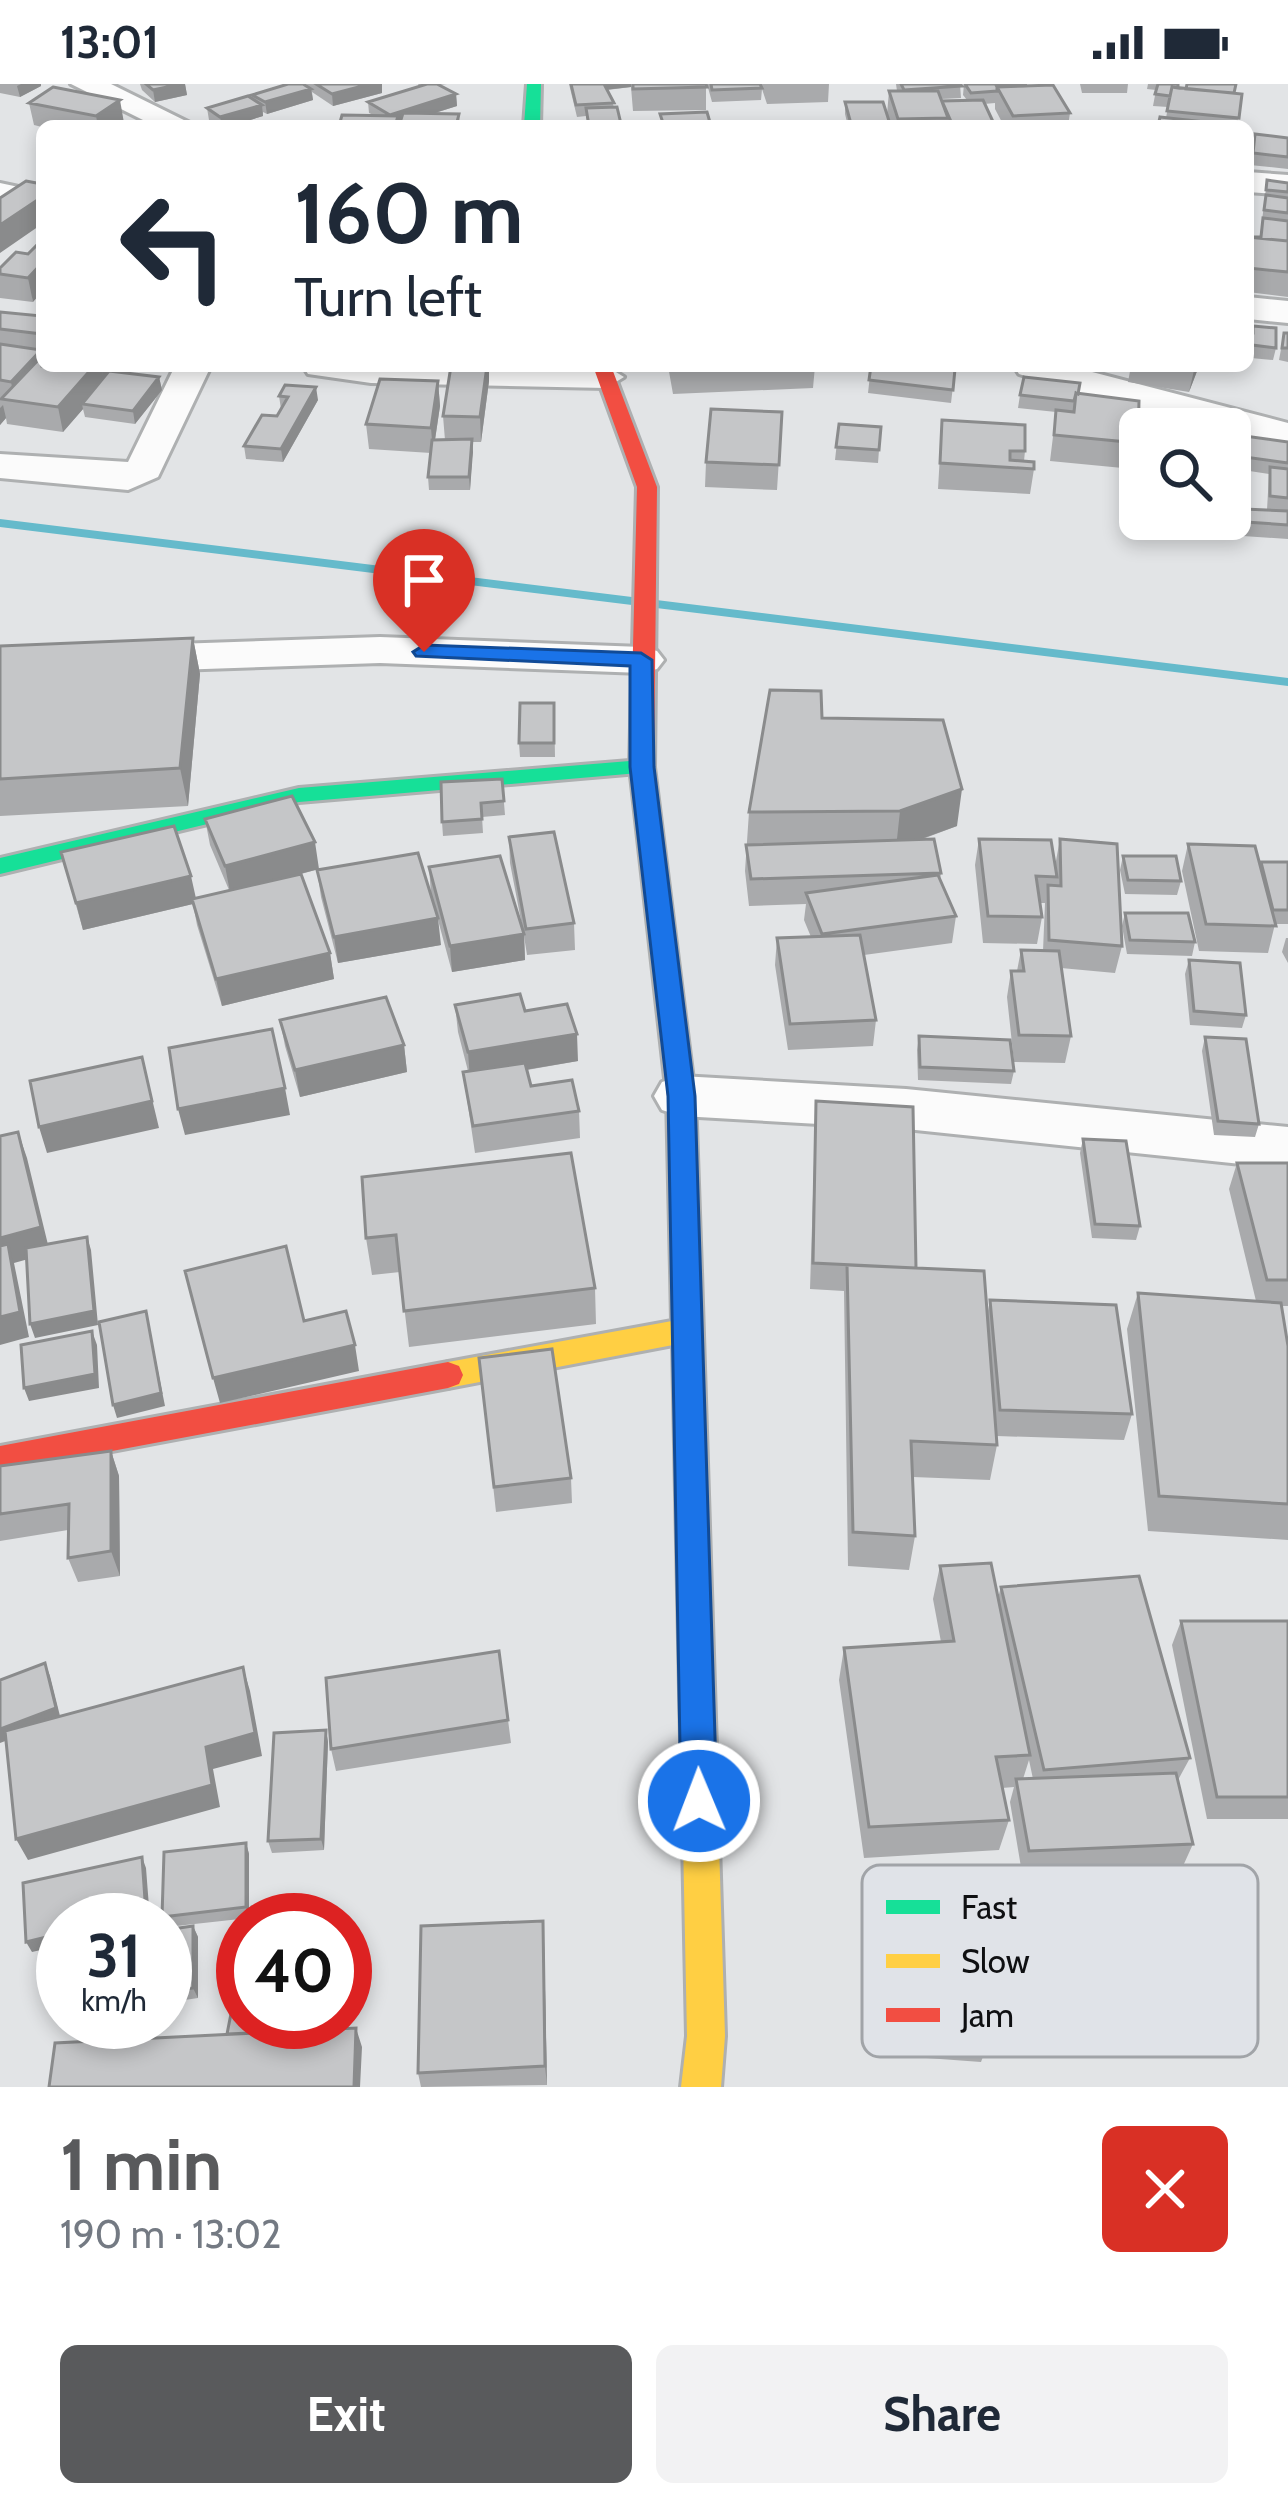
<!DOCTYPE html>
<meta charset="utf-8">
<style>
body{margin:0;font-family:Cabin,sans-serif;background:#f2f2f3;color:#1f2937;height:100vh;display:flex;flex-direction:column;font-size:45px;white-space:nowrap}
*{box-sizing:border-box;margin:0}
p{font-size:39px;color:#747a83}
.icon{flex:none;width:66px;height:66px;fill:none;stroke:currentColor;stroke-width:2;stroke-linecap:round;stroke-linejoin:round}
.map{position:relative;height:2003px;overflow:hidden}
.panel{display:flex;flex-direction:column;background:#fff;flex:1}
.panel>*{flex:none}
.hud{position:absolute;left:36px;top:36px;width:1218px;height:252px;border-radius:18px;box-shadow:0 6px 18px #0003;background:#fff;color:#1f2937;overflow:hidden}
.buttons{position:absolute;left:1119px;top:324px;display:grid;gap:24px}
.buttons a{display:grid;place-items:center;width:132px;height:132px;border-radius:18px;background:#fff;box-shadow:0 6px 18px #0003;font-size:60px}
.speed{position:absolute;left:36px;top:1809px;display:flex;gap:24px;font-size:60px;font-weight:700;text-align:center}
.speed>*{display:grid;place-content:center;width:156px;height:156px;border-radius:50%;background:#fff;box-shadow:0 6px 18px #0003;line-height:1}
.speed small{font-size:30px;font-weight:400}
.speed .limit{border:18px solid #d22;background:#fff;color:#111}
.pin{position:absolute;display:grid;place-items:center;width:102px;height:102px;color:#fff;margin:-123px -51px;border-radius:50% 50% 50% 0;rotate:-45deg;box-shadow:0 0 12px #0007}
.pin .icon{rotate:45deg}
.me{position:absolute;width:132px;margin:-66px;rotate:359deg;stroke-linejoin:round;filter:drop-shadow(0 0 9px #0008)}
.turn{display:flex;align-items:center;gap:42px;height:252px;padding:0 60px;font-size:54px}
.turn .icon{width:156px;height:156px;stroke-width:2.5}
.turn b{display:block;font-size:84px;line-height:102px}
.round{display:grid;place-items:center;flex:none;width:126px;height:126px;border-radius:18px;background:#f2f2f3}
.summary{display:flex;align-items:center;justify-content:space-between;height:204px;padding:0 60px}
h1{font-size:72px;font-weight:800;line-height:90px;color:#595a5c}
.action{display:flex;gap:24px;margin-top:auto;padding:24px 60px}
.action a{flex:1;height:138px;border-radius:18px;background:#595a5c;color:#fff;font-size:48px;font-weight:800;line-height:138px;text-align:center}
.action a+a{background:#f2f2f3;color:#1f2937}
.status{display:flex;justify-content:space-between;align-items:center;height:84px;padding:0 60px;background:#fff;direction:ltr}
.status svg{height:33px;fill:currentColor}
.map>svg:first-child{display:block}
</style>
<div class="status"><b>13:01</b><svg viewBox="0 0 49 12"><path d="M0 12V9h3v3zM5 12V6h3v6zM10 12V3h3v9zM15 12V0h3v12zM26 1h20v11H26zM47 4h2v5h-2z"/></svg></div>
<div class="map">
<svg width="1288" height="2003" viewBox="0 0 1288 2003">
<rect width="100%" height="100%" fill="#e2e4e6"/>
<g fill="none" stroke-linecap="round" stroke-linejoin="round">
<path fill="#65bacb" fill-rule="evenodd" d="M0 435 1288 594V602L0 443Z"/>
<defs>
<path id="street" d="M71 0H111L196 42H155Z
M1248 88 1288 91V111L1248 108Z
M0 99 42 108V128L0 119Z
M1248 213 1288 217V239L1248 235Z
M175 282H211L158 393 128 406 0 394V370L128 378Z
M303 282H606L624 293 606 304 371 299 308 290Z
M1014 282H1069L1288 339V361L1113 320 1019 290Z
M380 553 642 563 657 567 664 576 657 585 642 589 380 579 0 592V566Z
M681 992 906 1005 1288 1043V1085L906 1045 681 1032 662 1026 654 1012 662 998Z"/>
<path id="fast" d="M527 0H541L540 42H524Z
M642 676 650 678 654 683 650 688 299 718 0 790V774L299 704Z"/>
<path id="slow" d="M686 1175 696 1179 701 1187 725 1952 721 2003H681L687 1952 673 1261 448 1304 437 1300 433 1291 437 1282 448 1278 672 1237 671 1187 676 1179Z"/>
<path id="jam" d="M593 282H611L657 403 654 683 695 1012 701 1187 696 1195 686 1199 676 1195 671 1187 667 1012 630 683 637 403Z
M448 1278 459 1282 463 1291 459 1300 448 1304 0 1388V1362Z"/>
</defs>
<use href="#street" stroke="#aeb0b1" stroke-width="6"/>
<use href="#fast" stroke="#aeb0b1" stroke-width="6"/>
<use href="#slow" stroke="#aeb0b1" stroke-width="6"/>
<use href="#jam" stroke="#aeb0b1" stroke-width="6"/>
<use href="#street" fill="#fbfbfb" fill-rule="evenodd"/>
<use href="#fast" fill="#16e098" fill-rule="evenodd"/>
<use href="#slow" fill="#ffcf43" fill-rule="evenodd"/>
<use href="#jam" fill="#f24e42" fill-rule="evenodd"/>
</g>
<path fill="#a9aaac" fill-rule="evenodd" d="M0 0H41V2L20 13 0 9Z
M140 0H185L187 11 155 18 142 6Z
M306 0H382V9L333 22 312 8 313 16 267 30 263 28V32L231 42H218L209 36 207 24 252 15V11L307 2Z
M418 0H447L439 1 456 10 457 22 432 30H459L460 42H399L369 29 368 18 419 2Z
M569 0H706V26L633 27 631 3 607 6 614 23H617L621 42H588L586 32 577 33Z
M707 0H829L828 18 767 20 762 5 761 16 712 18Z
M896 0H960L961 14 941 15 942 17 967 16 963 11 964 0H1025L1070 29 1068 42H1004L995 25V19L984 20 995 42H891L887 30 889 7H897Z
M1080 0H1128L1127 9H1082Z
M1148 0H1179L1178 4 1242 10 1237 41 1166 34 1168 23 1153 22 1156 6 1147 5Z
M53 3 124 39 119 42 42 43 34 41 29 19Z
M845 18 890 40V42H848L845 30Z
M1255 50 1288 54V85L1250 81Z
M1267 96 1288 99V213L1248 208V152L1260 153Z
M28 170 33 218 0 214V184Z
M0 228 42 232V282H136L132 288 109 287 159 293 162 306 135 340 85 333 83 325 63 348 7 340 6 334 0 341Z
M1253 242 1276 264 1273 276 1251 274 1248 282V249H1252Z
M1284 249H1288V278L1279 276Z
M451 282H509L489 283V297L481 358H473L470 406H429L428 393 431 369 369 365 366 340 438 297 440 322 435 356H445L443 332Z
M668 282H815L813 304 673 310Z
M871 282 955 285 951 319 868 309Z
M1129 282H1199L1189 308 1128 298 1131 282Z
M1078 310 1138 359 1133 385 1050 377 1056 328 1018 324 1020 311Z
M279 312 318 316 283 378 246 375 244 362 277 332 281 325Z
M782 328 777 406 705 403 706 378Z
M1144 331 1198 345H1141Z
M942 336 1025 367 1024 377 1034 385 1030 410 938 405Z
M839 340 879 366 878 379 835 376Z
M1230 350 1288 358V455L1243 452 1241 438 1244 425 1267 426 1269 390 1230 384Z
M193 554 200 590 188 722 0 732V562Z
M554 619 555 673H520L519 659Z
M822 634 957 742 920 756 941 789 940 796 956 832 952 859 864 871 876 936 873 962 788 966 775 881 777 854 811 853 804 836 806 820 749 822 745 787 749 728Z
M502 695 505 731 482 733 483 749 443 752 442 738Z
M205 735 319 785 301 790 330 869 334 895 222 922 197 841 193 820 83 846 61 768 196 814 229 806 210 761Z
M509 753 574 839 575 866 527 871 524 852 525 876 452 888 431 810 429 783 523 847 510 779Z
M979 755 1055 782 1060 755 1122 862 1115 889 1061 884 1071 952 1065 979 1014 978 1007 913 1011 887H1017L1021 866 1043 867 1045 819H1040L1042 833 1037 860 983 859 975 781Z
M1188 760 1260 781 1261 778H1288V840H1275L1268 869 1199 867 1182 787Z
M1123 772 1181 797 1177 811 1125 810 1120 786Z
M317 786 441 861 338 879 321 813Z
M1125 829 1195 858 1192 872 1127 870 1122 842Z
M1286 854H1288V879L1282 868Z
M1189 876 1246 931 1242 944 1190 941 1185 890Z
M455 921 525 927 578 977 527 986 531 1002 579 1027 580 1054 475 1069 463 988 468 987 458 948Z
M280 936 404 961 407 988 300 1013 285 962Z
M919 952 1014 987 1011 1000 918 996 917 966Z
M1205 953 1259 1040 1255 1053 1214 1051 1202 967Z
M816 1017 916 1184 987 1232 990 1216 1132 1330 1124 1356 997 1352V1361L990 1396 913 1393 915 1452 909 1486 848 1482 844 1207 810 1205Z
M1083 1055 1140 1142 1136 1156 1092 1154 1080 1069Z
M1237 1079H1288V1222H1281L1288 1262V1456L1148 1447 1127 1245 1138 1209 1256 1217 1229 1105Z
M362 1093 595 1204 596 1240 409 1263 400 1188 372 1191 366 1154Z
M479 1274 571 1394 572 1419 496 1428Z
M111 1367 119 1392 120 1492 78 1498 68 1474V1446L0 1457V1382Z
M940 1482 998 1514 1001 1503 1190 1674 1178 1696 1193 1760 1183 1782 1022 1789 1010 1718 1014 1703 1002 1704 1009 1736 999 1766 864 1774 839 1596 844 1564 941 1558 933 1515ZM1029 1676 1033 1695H1023Z
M1181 1537H1288V1735H1207L1172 1561Z
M499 1567 511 1659 336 1687 331 1665Z
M326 1646 328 1658 324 1766 272 1769 268 1757Z
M246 1759 249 1770V1834L167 1843 162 1833Z
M878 1793 988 1959 981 1978 872 1970 873 1815Z
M193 1842 198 1853V1914L165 1919V1846Z
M544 1858 547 2001 421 2003 418 1989Z"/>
<path fill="#8a8b8c" d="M21 0H41V2L20 13 17 2Z
M181 0H185L187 11 155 18 153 6Z
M370 0H382V9L333 22 332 10Z
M604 0H631V3L604 6Z
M311 5 313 16 267 30 265 18Z
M456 10 457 22 399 40V42H395L390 31Z
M120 16 124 39 119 42H98L96 32Z
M262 21 263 32 231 42H222L220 33Z
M42 113V140L0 169V141Z
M42 179V208L33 218 28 194Z
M41 266 42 271 15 317 11 298Z
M94 282H101L105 300 82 320 83 325 63 348 58 323Z
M101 282H110V286L104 295Z
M487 282H489V297L481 358 480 333Z
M1195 282H1199L1189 308Z
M159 293 162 306 135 340 133 327Z
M438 297 440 322 433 369 431 344Z
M316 303 318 316 283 378 281 365Z
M3 321 6 334 0 341V324Z
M472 355 473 368 470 406 469 393Z
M193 554 200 590 188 722 180 684Z
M962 705 957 742 896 764 900 727Z
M315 758 319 785 230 808 225 782Z
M191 792 197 819 83 846 76 819Z
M438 834 441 861 338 879 334 853Z
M524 850 525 876 452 888 450 862Z
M330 869 334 895 222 922 216 895Z
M577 950 578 977 470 995 468 968Z
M404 961 407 988 300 1013 295 986Z
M142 973 159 1044 47 1069 39 1043Z
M285 1004 290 1031 185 1051 178 1025Z
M18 1048 27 1074 50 1169 14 1179 29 1253 0 1261V1154Z
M87 1153 91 1166 98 1241 35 1254 30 1240Z
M146 1227 165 1322 117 1334 113 1321Z
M92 1247 97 1261 99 1304 29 1317 24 1304Z
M355 1261 359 1287 220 1319 213 1294Z
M111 1367 119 1392 120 1492 111 1467Z
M45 1579 50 1592 61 1636 0 1659V1645Z
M243 1583 250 1607 262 1672 213 1685 220 1723 28 1776 16 1755 206 1663Z
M326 1646 328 1658 324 1766 321 1755Z
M246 1759 249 1770V1834L246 1823Z
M142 1773 146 1784 150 1836H120Z
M543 1837 544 1858 547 2001 545 1982Z
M193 1842 198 1853V1914L193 1904Z
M63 1849V1861L32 1868 26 1858Z
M356 1944 362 1963 360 2003H354Z"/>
<path fill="#c5c6c8" stroke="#8a8b8c" stroke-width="3" d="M146 0H181L153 6Z
M288 0H303L311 5 265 18 252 11Z
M316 0H370L332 10Z
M427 0H437L456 10 390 31 368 18Z
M571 0H604L614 19 576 21Z
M633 0H706L707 3 633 5Z
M711 0H760L762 4 712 6Z
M901 0H960L962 2 904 6Z
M965 0H1025L1026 2 997 3V7L971 9Z
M1158 0H1178V4L1172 3 1170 12 1155 10Z
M1187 0H1236L1234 9 1186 5Z
M1053 1 1070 29 1013 32 997 3Z
M53 3 120 16 96 32 29 19Z
M1172 3 1242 10 1239 34 1167 27Z
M889 7H938L948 34 898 35Z
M248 12 262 21 220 33 207 24Z
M983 16 995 42H953L942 17Z
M845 18H883L890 40H851Z
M617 23 621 40 589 42 586 24Z
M707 28 711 42H664L660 30Z
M403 29 459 30 456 42H399Z
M342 31 398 32 395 42H339Z
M1160 33 1241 42H1158Z
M1255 50 1288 54V73L1253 69Z
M1267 96 1288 99V108L1266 106Z
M26 97 42 100V113L0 141V114Z
M1266 111 1288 114V129L1264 126Z
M1263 134 1288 137V157L1248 153H1261Z
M1248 153 1288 157V188L1248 184Z
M38 160 42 161V179L28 194 0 190V184L16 168 28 170Z
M0 228 42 232V250L0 245Z
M1253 242 1276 244V264L1252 261V269H1248V249H1253Z
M1284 249H1288V264H1282Z
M0 260 41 266 11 298 0 296Z
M42 272V282H94L58 323 1 315Z
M451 282H487L480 333 443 332Z
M673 282H747L674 285Z
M871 282H915L955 285 953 306 869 296Z
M109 287 159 293 133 327 82 320Z
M1024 293 1080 299 1078 310 1076 309 1074 317 1020 311Z
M380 295 438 297 431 344 366 340Z
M285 301 316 303 281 365 244 362 262 331 277 332 288 313 279 312Z
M1076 309 1139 317 1138 359 1054 351 1056 326 1074 328Z
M711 325 782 328 779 381 706 378Z
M1144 331 1181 335 1180 340 1198 342V345H1155V341L1143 340Z
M942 336 1025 341V367H1010V376L1034 378V385L940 379Z
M839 340 881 343 879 366 836 363Z
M1230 350 1288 358V379L1230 371Z
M472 355 469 393H428L432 356Z
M1270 383 1288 385V414L1270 412Z
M1244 425 1288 427V441L1246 438Z
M193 554 180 684 0 695V562Z
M770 606 821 607 822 634 943 636 962 705 900 727 749 728Z
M520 619H554V659H519Z
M502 695 504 717 481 719 482 735 442 738 441 698Z
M292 712 315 758 225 782 205 735Z
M174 742 191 792 76 819 61 768Z
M554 748 574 839 526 845 509 753Z
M934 755 941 789 751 795 746 761Z
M979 755 1051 756 1057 793 1036 792 1042 833 988 832Z
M1060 755 1117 760 1122 862 1049 856 1048 801 1061 802Z
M1188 760 1255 762 1276 842 1206 840Z
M418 769 438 834 334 853 317 786Z
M500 772 524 850 450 862 429 783Z
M1123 772H1176L1181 797 1128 796Z
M1261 778H1288V826H1273Z
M301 790 330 869 216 895 192 815Z
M938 791 956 832 822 850 806 809Z
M1125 829H1188L1195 858 1130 856Z
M860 851 876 936 790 940 777 854Z
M1021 866 1059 867 1071 952 1019 951 1011 887H1024Z
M1189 876 1240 879 1246 931 1194 927Z
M520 910 525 927 567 920 577 950 468 968 455 921Z
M386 913 404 961 295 986 280 936Z
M272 945 285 1004 178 1025 169 964Z
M919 952 1010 956 1014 987 920 983Z
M1205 953 1246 955 1259 1040 1218 1037Z
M142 973 152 1017 39 1043 30 997Z
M525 979 531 1002 572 996 579 1027 473 1042 463 988Z
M816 1017 913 1023 916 1184 813 1179Z
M18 1048 41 1143 0 1154V1052Z
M1083 1055 1126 1057 1140 1142 1095 1140Z
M571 1069 595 1204 404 1227 396 1151 366 1154 362 1093Z
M1237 1079H1288V1196H1267Z
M87 1153 94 1227 30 1240 26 1164Z
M8 1160 20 1228 0 1233V1162Z
M286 1162 304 1237 346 1227 355 1261 213 1294 185 1187Z
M847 1181 984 1187 997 1361 911 1357 915 1452 853 1448Z
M1138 1209 1281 1219 1288 1262V1420L1159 1412Z
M990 1216 1116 1221 1132 1330 1000 1326Z
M146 1227 161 1309 113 1321 99 1238Z
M92 1247 95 1290 24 1304 21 1261Z
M552 1265 571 1394 494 1403 479 1274Z
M111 1367V1467L68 1474 69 1420 0 1430V1382Z
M991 1479 1030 1671 996 1673 1009 1736 869 1743 844 1564 954 1557 940 1482Z
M1139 1492 1190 1674 1044 1686 1001 1503Z
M1181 1537H1288V1713H1217Z
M499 1567 508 1636 331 1665 326 1594Z
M45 1579 56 1624 0 1645V1596Z
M243 1583 255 1649 206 1663 212 1701 16 1755 5 1647Z
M326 1646 321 1755 268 1757 274 1649Z
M1176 1689 1193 1760 1029 1767 1016 1695Z
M246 1759V1823L162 1833 164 1768Z
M142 1773 146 1830 120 1836H63V1849L26 1858 23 1799Z
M252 1823 295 1825 294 1836H249Z
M543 1837 545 1982 418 1989 421 1842Z
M193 1842V1904L165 1908V1846Z
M243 1869V1938H277L275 1948 227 1950Z
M356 1944 354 2003H49L55 1959Z"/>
<path fill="#1a73e8" stroke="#114b97" stroke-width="3" d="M424 561 641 569 652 576 654 683 695 1012 717 1717 712 1729 699 1734 687 1729 681 1717 668 1012 630 683V582L416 572 413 568Z"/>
<rect x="862" y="1781" width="396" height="192" rx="18" fill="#e0e3e8" stroke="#a1a4a8" stroke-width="3"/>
<rect x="886" y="1816" width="54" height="14" fill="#16e098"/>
<rect x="886" y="1870" width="54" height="14" fill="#ffcf43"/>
<rect x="886" y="1924" width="54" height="14" fill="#f24e42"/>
<g font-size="33" fill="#0f1012">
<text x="961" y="1835">Fast</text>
<text x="961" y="1889">Slow</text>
<text x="961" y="1943">Jam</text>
</g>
</svg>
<div class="buttons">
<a><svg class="icon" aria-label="search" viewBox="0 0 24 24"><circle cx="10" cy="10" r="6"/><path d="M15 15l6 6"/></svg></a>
</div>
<div class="speed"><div>31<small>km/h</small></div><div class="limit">40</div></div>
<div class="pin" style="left:424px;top:568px;background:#d93025"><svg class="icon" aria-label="arrive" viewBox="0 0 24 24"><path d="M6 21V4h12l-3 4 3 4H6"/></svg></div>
<svg class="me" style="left:699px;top:1717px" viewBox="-20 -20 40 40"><circle r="17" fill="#1a73e8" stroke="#fff" stroke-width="3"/><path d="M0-11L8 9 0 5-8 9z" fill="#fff"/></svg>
<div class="hud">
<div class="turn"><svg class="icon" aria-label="left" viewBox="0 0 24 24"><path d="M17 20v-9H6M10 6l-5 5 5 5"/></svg><div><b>160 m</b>Turn left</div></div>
</div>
</div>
<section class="panel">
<div class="summary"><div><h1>1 min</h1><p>190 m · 13:02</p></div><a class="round" style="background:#d93025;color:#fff"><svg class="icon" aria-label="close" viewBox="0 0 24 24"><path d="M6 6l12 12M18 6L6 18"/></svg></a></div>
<div class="action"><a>Exit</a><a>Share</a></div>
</section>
